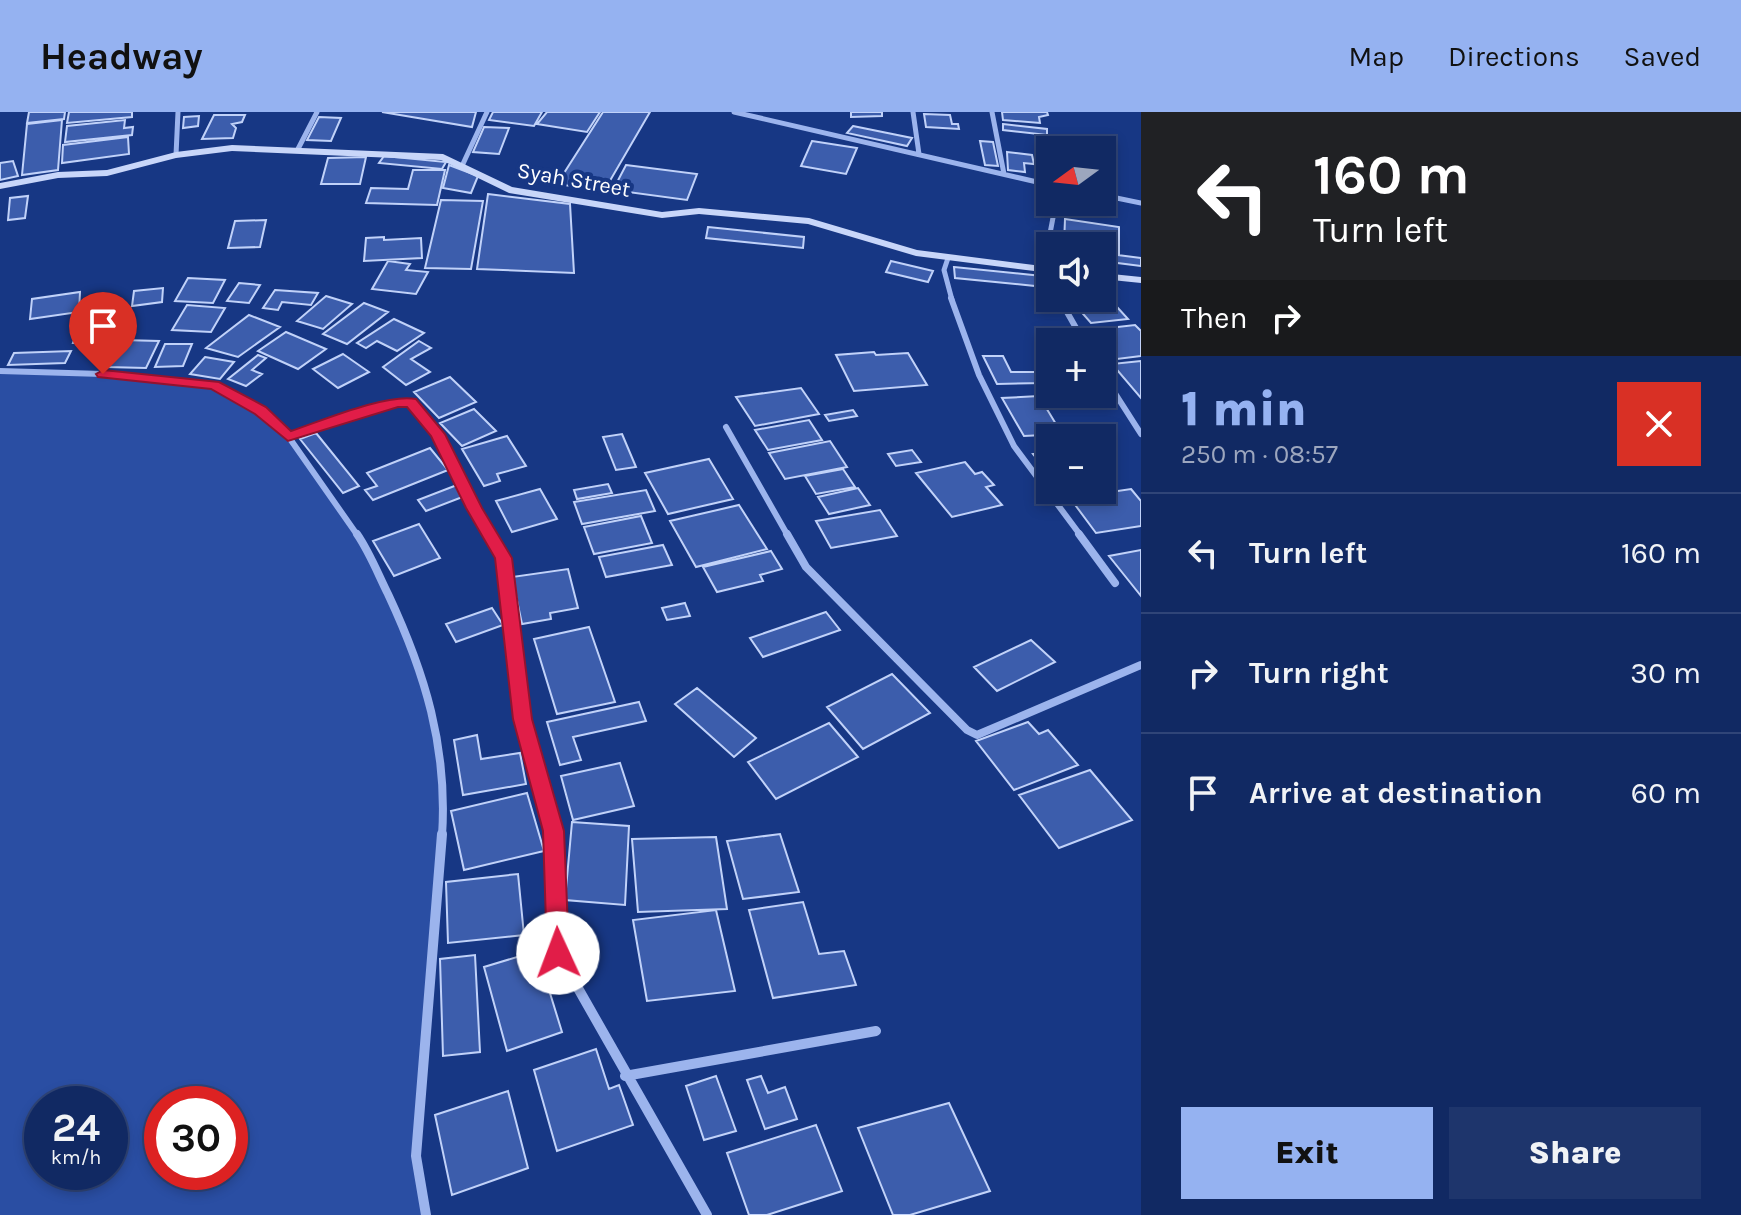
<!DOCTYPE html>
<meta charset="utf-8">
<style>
body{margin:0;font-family:Karla,sans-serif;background:#1e356c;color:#f1f3f6;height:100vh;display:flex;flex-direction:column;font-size:30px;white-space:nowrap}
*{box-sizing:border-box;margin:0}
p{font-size:26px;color:#9ca6be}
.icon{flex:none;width:44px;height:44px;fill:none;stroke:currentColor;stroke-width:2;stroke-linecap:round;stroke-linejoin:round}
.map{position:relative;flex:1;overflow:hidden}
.sheet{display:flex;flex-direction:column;background:#112963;width:600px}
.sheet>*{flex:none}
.top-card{background:#202124;color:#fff;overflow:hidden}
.needle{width:52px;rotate:255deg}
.controls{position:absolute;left:1036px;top:24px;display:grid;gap:16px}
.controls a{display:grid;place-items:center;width:80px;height:80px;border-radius:0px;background:#112963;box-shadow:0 4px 12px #0003,0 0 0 2px #304578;font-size:40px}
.speed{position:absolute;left:24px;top:974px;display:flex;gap:16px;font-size:40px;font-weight:700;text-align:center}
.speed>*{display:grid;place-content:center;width:104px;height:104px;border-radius:50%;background:#112963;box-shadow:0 4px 12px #0003,0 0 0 2px #304578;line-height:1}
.speed small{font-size:20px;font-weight:400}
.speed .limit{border:12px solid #d22;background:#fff;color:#111}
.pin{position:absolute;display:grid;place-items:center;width:68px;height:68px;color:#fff;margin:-82px -34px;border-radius:50% 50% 50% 0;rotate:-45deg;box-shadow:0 0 8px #0007}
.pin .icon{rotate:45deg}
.me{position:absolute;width:88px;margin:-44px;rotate:358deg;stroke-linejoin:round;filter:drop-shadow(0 0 6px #0008)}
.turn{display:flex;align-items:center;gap:28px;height:168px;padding:0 40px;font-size:36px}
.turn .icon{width:104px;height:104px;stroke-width:2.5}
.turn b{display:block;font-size:56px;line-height:68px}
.then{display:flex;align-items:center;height:76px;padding:0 40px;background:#0003;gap:16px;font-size:30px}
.round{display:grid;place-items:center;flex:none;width:84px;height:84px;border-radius:0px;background:#1e356c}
.summary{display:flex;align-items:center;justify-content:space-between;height:136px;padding:0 40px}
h1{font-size:48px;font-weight:800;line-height:60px;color:#95b2f1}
.primary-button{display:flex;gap:16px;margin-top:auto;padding:16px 40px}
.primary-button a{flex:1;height:92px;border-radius:0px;background:#95b2f1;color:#111;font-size:32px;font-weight:800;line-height:92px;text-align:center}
.primary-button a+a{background:#1e356c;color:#f1f3f6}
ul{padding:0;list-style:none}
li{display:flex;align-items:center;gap:24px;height:120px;padding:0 40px;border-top:2px solid #304578}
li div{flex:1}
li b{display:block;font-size:30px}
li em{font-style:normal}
header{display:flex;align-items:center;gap:48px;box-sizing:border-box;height:112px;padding:0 40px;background:#95b2f1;color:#111}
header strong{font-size:38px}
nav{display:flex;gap:44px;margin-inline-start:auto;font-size:28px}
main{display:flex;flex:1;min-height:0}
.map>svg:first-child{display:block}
</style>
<header>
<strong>Headway</strong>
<nav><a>Map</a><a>Directions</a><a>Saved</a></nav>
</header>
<main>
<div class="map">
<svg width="1141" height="1103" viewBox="0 0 1141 1103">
<rect width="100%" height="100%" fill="#173784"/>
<path fill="#2a4ea3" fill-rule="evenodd" d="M0 259 103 262 214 273 260 299 288 324 365 434 414 537 445 680 416 1044 426 1103H0ZM42 992H110V1060H42ZM162 992H230V1060H162Z"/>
<path fill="#3c5dac" stroke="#c1d2f9" stroke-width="2" d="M29 0H65L64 7 27 11Z
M69 0H132V5L67 11Z
M382 0H476L472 15Z
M493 0H542L534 14 489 8Z
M547 0H600L587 20 537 12Z
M603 0H650L604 79 557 72Z
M851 0H882V4L851 5Z
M1002 0H1047L1048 3 1039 5 1040 11 1003 8Z
M924 2 950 3 952 12H958L959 17 926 15Z
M214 3H245L242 10 232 12 236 16 233 26 202 27Z
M199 4 198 14 183 16 184 5Z
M319 5 341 6 331 29 307 28Z
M62 8 58 58 22 63 27 12Z
M125 8 124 16 133 15 132 23 65 30 67 14Z
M1003 12 1047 17V23L1003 18Z
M853 14 912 26 907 34 847 21Z
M484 15 509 16 499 42 473 40Z
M128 25 129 42 62 51 63 33Z
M812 29 857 36 846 62 801 54Z
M980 29 993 30 998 54 985 53Z
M1007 40 1032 43 1034 52 1024 51 1025 60 1008 58Z
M384 44 446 50 442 57 379 51Z
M366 45 360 72H321L328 46Z
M13 49 18 64 0 68V51Z
M449 53 478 64 471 81 443 76Z
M626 53 697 62 687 88 613 78Z
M413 58H445L437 93 366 91 371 76 408 77Z
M488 82 570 92 574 161 477 157Z
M28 84 25 106 8 108 10 86Z
M441 88 483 89 471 157 425 156Z
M1065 107 1119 115V142L1102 139V134L1064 133Z
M266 108 260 135 228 136 235 109Z
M708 115 804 125 803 136 706 126Z
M384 125V128L421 126 422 146 364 149 366 126Z
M1102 141 1141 146V154L1102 149Z
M388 149 410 152 406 158 428 160 416 182 372 177Z
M891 149 933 159 928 170 886 160Z
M954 155 1042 164 1045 175 955 166Z
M188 166 225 168 213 191 175 189Z
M239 171 260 173 249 191 227 189Z
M163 176 162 190 132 194 134 179Z
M275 178 318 181 311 193 282 190 278 198 263 196Z
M80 180 79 200 30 207 32 187Z
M1106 183 1128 207 1091 211 1070 187Z
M326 184 352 192 323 217 297 209Z
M364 191 388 200 347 232 323 222Z
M187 193 225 196 211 220 172 218Z
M249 203 280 215 238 245 206 236Z
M119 204 112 229 73 231 82 206Z
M394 207 424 221 397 239 377 229 366 236 357 231Z
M1135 213 1141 219V244L1117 247 1091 218Z
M286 220 326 237 298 257 258 239Z
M122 228 159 229 146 256 107 255Z
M419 229 431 236 411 247 430 260 406 273 383 255Z
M165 232H192L183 254 155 255Z
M71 239 65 251 8 253 14 241Z
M874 240 876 243 908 241 927 273 854 279 836 243Z
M343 242 369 260 338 276 313 257Z
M258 243 266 246 252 258 262 262 246 274 228 267Z
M983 244H1003L1011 260H1036L1043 271 997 272Z
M205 245 234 250 220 267 190 262Z
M1141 249V286L1112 252Z
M450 265 476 290 439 306 414 280Z
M801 276 819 302 755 314 736 285Z
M1039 284 1062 322 1024 324 1002 286Z
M474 297 496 319 462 334 440 311Z
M853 298 857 304 829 309 825 303Z
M809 308 822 328 768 338 755 318Z
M316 321 359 374 343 381 300 327Z
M622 322 636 355 616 358 603 325Z
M507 324 526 354 497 362 500 369 484 374 462 337Z
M830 329 847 355 785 367 769 341Z
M430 336 448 358 373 388 365 378 377 374 367 361Z
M912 338 921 350 896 354 888 342Z
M1050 340V363L1033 342Z
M709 347 733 387 668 402 645 361Z
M965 350 975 362 982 360 994 373 986 375 1002 393 952 405 916 361Z
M843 357 855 375 816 382 805 364Z
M608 372 612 381 577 387 574 378Z
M457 373 465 384 426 399 418 388Z
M858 376 870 393 829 402 818 385Z
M540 377 557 407 512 420 496 389Z
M1131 377 1141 389V414L1096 421 1070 386Z
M646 378 655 399 582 412 574 390Z
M739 393 767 437 696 455 670 409Z
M880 398 897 424 831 436 816 409Z
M641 404 652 431 594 442 584 415Z
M419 412 440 446 394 464 373 429Z
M663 433 672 453 606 465 599 445Z
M1141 438V484L1109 444Z
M771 439 782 457 760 463 763 469 717 480 703 455Z
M568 457 578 496 550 501 551 507 522 512 512 465Z
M685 491 690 504 667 508 662 496Z
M492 496 503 513 456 530 446 512Z
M826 500 840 518 763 545 750 526Z
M589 515 615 590 557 602 534 527Z
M1031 528 1055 550 997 579 974 555Z
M892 562 930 601 863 637 827 595Z
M697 576 756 626 734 645 675 592Z
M639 590 646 609 573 625 581 648 560 653 547 610Z
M1028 610 1039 622 1048 618 1078 653 1014 678 976 629Z
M829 611 858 645 776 687 748 650Z
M477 623 481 647 520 641 526 672 463 683 454 628Z
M620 651 634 694 573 708 561 664Z
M1090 658 1132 708 1059 736 1019 683Z
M527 681 544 739 464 758 451 699Z
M572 710 629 714 625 793 565 788Z
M780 722 799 780 743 787 727 729Z
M716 725 727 797 638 800 632 727Z
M518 762 524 823 448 831 446 770Z
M803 790 819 842 844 839 856 873 773 886 749 798Z
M716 798 735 879 647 889 633 808Z
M537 839 562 920 507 939 484 855Z
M475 843 480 940 443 944 440 847Z
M596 937 609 977 619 973 633 1013 557 1039 534 958Z
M716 964 736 1019 704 1028 686 974Z
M761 964 768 981 785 975 797 1007 765 1017 747 968Z
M508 979 528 1056 452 1083 435 1003Z
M949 991 990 1079 910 1103H893L858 1016Z
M816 1013 842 1079 767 1103H749L727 1041Z"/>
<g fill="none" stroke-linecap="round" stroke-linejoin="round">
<path stroke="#9cb4ed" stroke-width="5" d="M734 0 1050 73
M913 0 919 42
M992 0 1004 62
M298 37 317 0
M176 43 178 0
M462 54 487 0
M1102 83 1141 91
M948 146 944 158 952 188
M1050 169 1043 158 1056 90"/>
<path stroke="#9cb4ed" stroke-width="6" d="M951 186 979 263 1014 334 1081 424
M1059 186 1084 230
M0 259 103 262 214 273 260 299 288 324 358 424
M1102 261 1141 322
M726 315 788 424
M288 324 397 291H411L437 322 490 424"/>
<path stroke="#9cb4ed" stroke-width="8" d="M357 422C370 441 378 462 388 482 425 561 448 636 442 724
M489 422 503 446 522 607 554 724
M787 422 806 455 967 618 977 623 1141 553
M1079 422 1115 471"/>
<path stroke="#9cb4ed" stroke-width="10" d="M554 722 558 841 707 1103
M625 964 876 919
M426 1103 416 1044 442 722"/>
<path fill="#c8d6f9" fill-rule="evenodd" d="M232 33 443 42 512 75 662 100 699 96 809 106 917 138 1050 155V161L916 144 808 112 699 102 662 106 509 81 441 48 232 39 176 46 107 64 58 66 0 77V71L58 60 107 58 176 40Z
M1102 161 1141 165V171L1102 167Z"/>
</g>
<path fill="#e11d48" stroke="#92132f" stroke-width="2" d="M103 258 219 270 266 295 291 319C321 309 387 281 416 287L445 322 482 396 512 446 532 607 564 719 569 841 566 849 558 852 550 849 547 841 543 719 513 607 495 446 466 396 431 324 407 295H398L288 329 255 302 211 277 98 265 96 262Z"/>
<g text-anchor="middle" stroke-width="8" stroke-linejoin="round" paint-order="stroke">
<g font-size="22" fill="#fff" stroke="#173784">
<text transform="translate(574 67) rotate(10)" y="8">Syah Street</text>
</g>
</g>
</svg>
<div class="controls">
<a><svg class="needle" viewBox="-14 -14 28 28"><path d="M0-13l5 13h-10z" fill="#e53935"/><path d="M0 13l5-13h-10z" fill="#9ca6be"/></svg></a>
<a><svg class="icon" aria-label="sound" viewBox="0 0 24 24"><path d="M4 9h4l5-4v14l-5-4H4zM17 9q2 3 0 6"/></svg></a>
<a>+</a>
<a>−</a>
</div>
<div class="speed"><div>24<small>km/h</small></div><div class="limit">30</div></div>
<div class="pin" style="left:103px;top:262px;background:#d93025"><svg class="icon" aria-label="arrive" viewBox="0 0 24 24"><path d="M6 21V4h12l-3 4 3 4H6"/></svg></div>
<svg class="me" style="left:558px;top:841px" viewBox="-20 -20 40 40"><circle r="19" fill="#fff"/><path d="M0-13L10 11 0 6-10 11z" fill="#e11d48"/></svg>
</div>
<section class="sheet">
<div class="top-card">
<div class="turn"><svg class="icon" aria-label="left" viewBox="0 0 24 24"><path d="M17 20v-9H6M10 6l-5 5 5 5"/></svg><div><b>160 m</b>Turn left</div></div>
<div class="then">Then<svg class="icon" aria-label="right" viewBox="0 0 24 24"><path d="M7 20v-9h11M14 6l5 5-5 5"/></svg></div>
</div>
<div class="summary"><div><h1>1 min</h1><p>250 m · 08:57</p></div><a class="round" style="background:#d93025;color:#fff"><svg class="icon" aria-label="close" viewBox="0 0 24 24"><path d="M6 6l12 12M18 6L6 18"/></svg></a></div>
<ul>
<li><svg class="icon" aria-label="left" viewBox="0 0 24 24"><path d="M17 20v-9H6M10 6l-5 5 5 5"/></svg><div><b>Turn left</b></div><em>160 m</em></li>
<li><svg class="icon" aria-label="right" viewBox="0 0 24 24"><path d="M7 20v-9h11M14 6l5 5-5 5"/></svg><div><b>Turn right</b></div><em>30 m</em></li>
<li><svg class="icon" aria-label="arrive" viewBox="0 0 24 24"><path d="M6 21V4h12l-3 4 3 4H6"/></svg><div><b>Arrive at destination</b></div><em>60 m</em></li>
</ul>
<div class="primary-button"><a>Exit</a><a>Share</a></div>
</section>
</main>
